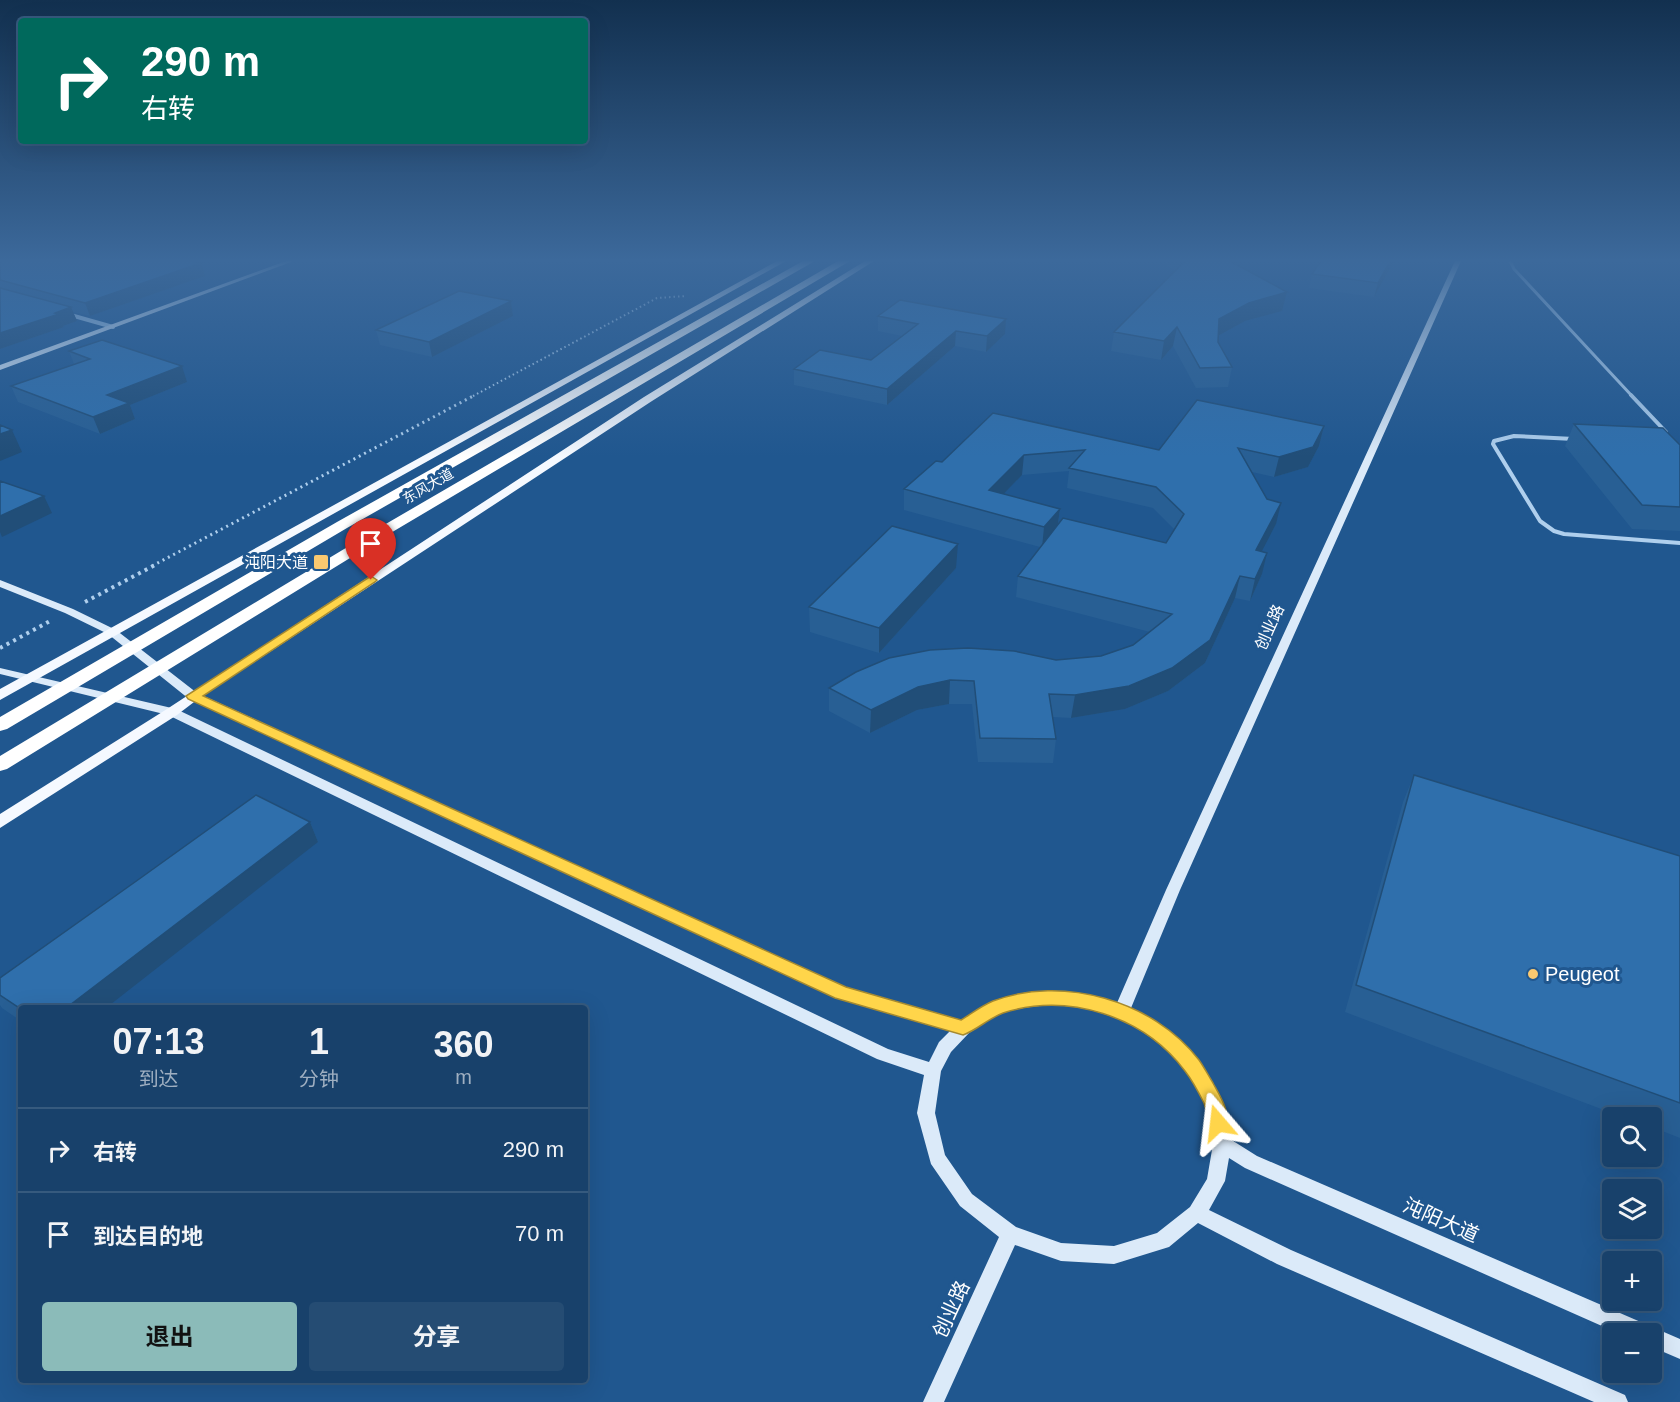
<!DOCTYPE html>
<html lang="zh">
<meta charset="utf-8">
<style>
body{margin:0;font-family:Arial,"Noto Sans SC",sans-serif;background:#254c73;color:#f1f3f6;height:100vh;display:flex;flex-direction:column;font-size:22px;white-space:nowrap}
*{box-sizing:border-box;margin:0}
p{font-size:20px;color:#9fafc1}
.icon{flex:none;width:33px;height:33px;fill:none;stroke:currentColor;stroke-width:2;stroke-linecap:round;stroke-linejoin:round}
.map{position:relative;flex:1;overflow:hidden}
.details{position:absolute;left:18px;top:1005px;width:570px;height:378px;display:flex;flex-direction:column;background:#18416b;border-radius:6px;box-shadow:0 6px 24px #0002,0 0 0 2px #365a7e}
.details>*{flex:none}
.guide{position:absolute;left:18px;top:18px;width:570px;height:126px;border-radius:6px;box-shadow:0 6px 24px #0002,0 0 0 2px #365a7e;background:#00695c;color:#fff;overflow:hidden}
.tools{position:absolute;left:1602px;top:1107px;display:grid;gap:12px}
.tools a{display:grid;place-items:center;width:60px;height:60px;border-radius:6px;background:#18416b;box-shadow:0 6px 24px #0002,0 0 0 2px #365a7e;font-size:30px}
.pin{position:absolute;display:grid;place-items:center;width:51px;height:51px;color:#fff;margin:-62px -26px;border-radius:50% 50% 50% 0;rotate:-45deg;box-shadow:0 0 6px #0007}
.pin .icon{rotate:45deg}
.me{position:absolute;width:66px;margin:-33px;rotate:343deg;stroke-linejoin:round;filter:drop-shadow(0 0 4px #0008)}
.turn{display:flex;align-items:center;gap:21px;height:126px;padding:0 24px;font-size:27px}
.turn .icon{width:78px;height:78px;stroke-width:2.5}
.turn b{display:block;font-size:42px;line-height:51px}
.eta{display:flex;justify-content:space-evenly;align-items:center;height:102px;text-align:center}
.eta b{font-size:36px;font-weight:700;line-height:42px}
.primary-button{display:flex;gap:12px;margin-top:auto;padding:12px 24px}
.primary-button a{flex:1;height:69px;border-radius:6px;background:#8bbbb9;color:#111;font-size:24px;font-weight:700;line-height:69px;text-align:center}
.primary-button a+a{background:#254c73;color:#f1f3f6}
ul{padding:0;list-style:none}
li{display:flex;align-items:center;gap:18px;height:84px;padding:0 24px;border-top:2px solid #365a7e}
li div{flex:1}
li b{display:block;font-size:22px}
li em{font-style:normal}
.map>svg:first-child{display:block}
</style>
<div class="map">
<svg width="1680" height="1402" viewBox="0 0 1680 1402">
<rect width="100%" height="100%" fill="#20578f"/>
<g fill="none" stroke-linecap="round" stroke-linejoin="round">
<path stroke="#afcfed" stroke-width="2" stroke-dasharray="1.5 3" stroke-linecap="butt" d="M473 396 657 298 686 296"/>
<path stroke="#afcfed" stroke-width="3" stroke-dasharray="2 4" stroke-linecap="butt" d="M152 566 475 395"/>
<path stroke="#afcfed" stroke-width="4" stroke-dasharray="3 4.5" stroke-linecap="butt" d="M85 602 155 565
M0 648 52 620"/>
<path stroke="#afcfed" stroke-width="3" d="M1510 261 1514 269 1632 396"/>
<path stroke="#afcfed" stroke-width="4" d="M1631 395 1666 432
M1574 439 1514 436 1494 441 1493 444 1540 521 1554 531 1564 534 1680 543"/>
<path stroke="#afcfed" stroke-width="4" d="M67 314 113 327"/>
<path fill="#dbeaf9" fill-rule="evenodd" d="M286 261H294L0 370V365Z
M1455 261H1461L1180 890 1131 1008 1167 1029 1198 1060 1223 1103 1230 1139 1257 1156 1680 1339V1359L1652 1347V1334H1620L1245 1168 1229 1158 1225 1181 1209 1210 1291 1250 1625 1395 1628 1402H1594L1277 1264 1198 1223 1169 1247 1114 1264 1061 1261 1015 1245 944 1402H923L999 1237 960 1206 931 1164 917 1113 924 1075 877 1059 168 715 0 674V668L176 709 888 1049 929 1062 939 1042 950 1031 836 997 189 699 108 634 65 613 0 587V580L73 609 116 630 197 693 846 988 961 1021 990 1003 1036 992 1079 993 1117 1003 1166 890ZM1036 1004 1079 1005 1117 1016 1155 1039 1186 1070 1206 1104 1213 1144 1207 1179 1190 1207 1157 1233 1114 1246 1061 1243 1016 1227 972 1194 945 1155 935 1113 941 1071 951 1052 969 1033 1000 1013Z"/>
<path fill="#f5f9ff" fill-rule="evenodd" d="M777 261H786L0 700V689Z
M865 261H874L652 401 198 699 177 715 0 828V814L167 709 644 397Z"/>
<path fill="#fff" fill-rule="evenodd" d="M803 261H815L347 528 7 729 0 731V717L337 522Z
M838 261H850L394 531 7 769 0 771V756L384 525Z"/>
</g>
<path fill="#285f94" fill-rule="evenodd" d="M0 261 205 276 90 316 73 312 77 321 63 326 64 327 0 349Z
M1159 261H1230L1287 292 1282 311 1245 321 1218 336V342L1232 367 1228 387 1196 388 1173 346 1161 360 1111 351 1114 332 1175 270Z
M1321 261H1394L1374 297 1309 288 1312 274Z
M511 301 513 316 432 357 380 345 376 330Z
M878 316 1005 334 986 352 955 346 887 405 794 385V369L871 360 902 336 878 331Z
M69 351 187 382 130 405 135 419 100 434 18 402 11 386 74 364Z
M993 413 1159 450 1324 426 1319 446 1308 467 1274 477 1252 472 1276 524 1261 551 1262 574 1250 601 1235 598 1205 663 1168 691 1125 709 1071 718 1052 717 1056 739 1053 763 978 762 972 704H949L917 710 870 733 829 711V688L1056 660 1101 656 1133 645 1150 632 1016 597 1018 576 1040 547 904 510V489L942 462ZM1069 471 1067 488 1153 508 1175 530 1166 543 1058 524 1060 509 1003 494 1022 475Z
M1574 424 1680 445V531L1632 529 1565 446Z
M956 568 879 653 810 632 809 607Z
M1414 775 1680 856V1138L1652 1127V1118H1625L1345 1012 1403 802Z
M310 822 318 842 21 1008V1021L2 1008 0 1005V978L142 877Z"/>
<path fill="#214e78" d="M1390 261H1394L1374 297 1378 283Z
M201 263 205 276 90 316 85 303Z
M1287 292 1282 311 1245 321 1216 337 1219 319 1249 303Z
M511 301 513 316 432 357 429 342Z
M71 307 77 321 63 326 64 327 0 349V333Z
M1006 319 1005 334 986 352 987 336Z
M1177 327 1173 346 1161 360 1164 341Z
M956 331 955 346 887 405V389Z
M182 366 187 382 130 405 135 419 100 434 93 417 107 395Z
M1324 426 1319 446 1308 467 1274 477 1279 457Z
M12 430 22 452 0 461V434Z
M1024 455 1022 475 987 511 989 490Z
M44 496 52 513 2 537 0 532V516Z
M1281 503 1276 524 1251 572 1256 550Z
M1060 509 1057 530 1042 548 1044 527Z
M958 544 956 568 879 653V628Z
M1267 553 1262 574 1250 601 1255 579Z
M1240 576 1235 598 1205 663 1168 691 1125 709 1071 718 1075 695Z
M950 680 949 704 917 710 870 733 871 710 918 687Z
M310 822 318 842 106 1008H66Z"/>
<path fill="#2f6fac" stroke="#214e78" stroke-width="1.5" d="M0 261H191L201 263 85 303 0 280Z
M1185 261H1230L1287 292 1249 303 1219 319 1218 342 1232 367 1200 368 1177 327 1164 341 1114 332Z
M1321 261H1390L1378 283 1312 274Z
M0 288 71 307 55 313 59 314 0 333Z
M459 291 511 301 429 342 376 330Z
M900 300 1006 319 987 336 956 331 887 389 794 369 820 350 871 360 918 324 878 316Z
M102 340 182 366 107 395 129 403 93 417 11 386 90 359 69 351Z
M1197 400 1324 426 1313 447 1279 457 1238 448 1267 499 1281 503 1256 550 1267 553 1255 579 1240 576 1210 640 1172 668 1129 686 1075 695 1049 694 1056 739 980 738 974 681 950 680 918 687 871 710 829 688 856 672 889 658 930 650 968 648 1014 651 1056 660 1101 656 1133 645 1172 614 1018 576 1063 518 1166 543 1184 514 1156 487 1069 468 1085 450 1024 455 989 490 1060 509 1044 527 904 489 936 461 942 462 993 413 1159 450Z
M1574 424 1663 428 1680 445V507L1642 505Z
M0 425 12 430 0 434Z
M0 481 44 496 0 516Z
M892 526 958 544 879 628 809 607Z
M1414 775 1680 856V1103L1356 985Z
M256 795 310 822 66 1008H21V1009L0 995V978L142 877Z"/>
<linearGradient id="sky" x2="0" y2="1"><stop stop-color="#12304f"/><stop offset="0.57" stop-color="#3c699b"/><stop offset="1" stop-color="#3c699b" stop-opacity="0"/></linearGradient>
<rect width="1680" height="457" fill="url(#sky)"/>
<path fill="#ffd54a" stroke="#a68a30" stroke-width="1.5" d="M371 576 377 580 375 582 203 696 846 987 961 1020C971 1014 981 1006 993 1001 1062 975 1153 1000 1199 1060 1204 1067 1208 1075 1213 1083 1220 1096 1232 1114 1225 1129L1218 1132 1211 1129C1207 1121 1207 1111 1204 1103 1199 1093 1192 1080 1185 1071 1144 1016 1068 992 1003 1013 989 1018 977 1030 963 1035L835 998 188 699 186 696Z"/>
<g fill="#fac970" stroke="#20578f" stroke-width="2">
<rect x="313" y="554" width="16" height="16" rx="3"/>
<circle cx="1533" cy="974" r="6"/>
</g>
<g text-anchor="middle" stroke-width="6" stroke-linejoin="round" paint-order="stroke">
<g font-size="14" fill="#fff" stroke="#20578f">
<text transform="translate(428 486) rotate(-30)" y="5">东风大道</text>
</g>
<g font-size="16" fill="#fff" stroke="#20578f" text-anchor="end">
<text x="308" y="568">沌阳大道</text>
</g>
<g font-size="16" fill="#fff" stroke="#20578f">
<text transform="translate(1269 627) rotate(-66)" y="6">创业路</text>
</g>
<g font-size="20" fill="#fff" stroke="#20578f" text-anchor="start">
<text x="1545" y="981">Peugeot</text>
</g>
<g font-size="20" fill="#fff" stroke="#20578f">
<text transform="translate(1441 1220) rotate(24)" y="7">沌阳大道</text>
<text transform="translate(951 1309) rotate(-65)" y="7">创业路</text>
</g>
</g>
</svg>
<div class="tools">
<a><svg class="icon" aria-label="search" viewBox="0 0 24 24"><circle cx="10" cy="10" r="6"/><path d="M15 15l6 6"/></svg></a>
<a><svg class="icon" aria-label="layers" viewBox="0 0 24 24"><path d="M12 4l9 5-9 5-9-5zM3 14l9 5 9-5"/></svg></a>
<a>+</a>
<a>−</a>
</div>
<div class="pin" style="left:371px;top:580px;background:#d93025"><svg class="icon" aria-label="arrive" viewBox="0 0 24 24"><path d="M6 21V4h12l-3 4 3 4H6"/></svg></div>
<svg class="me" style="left:1218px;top:1123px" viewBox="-20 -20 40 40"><path d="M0-17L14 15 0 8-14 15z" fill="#ffd54a" stroke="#fff" stroke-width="4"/></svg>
<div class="guide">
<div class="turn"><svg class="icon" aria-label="right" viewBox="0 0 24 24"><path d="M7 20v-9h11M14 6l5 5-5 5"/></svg><div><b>290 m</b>右转</div></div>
</div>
<section class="details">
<div class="eta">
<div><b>07:13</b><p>到达</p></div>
<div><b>1</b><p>分钟</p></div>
<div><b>360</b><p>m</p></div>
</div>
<ul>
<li><svg class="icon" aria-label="right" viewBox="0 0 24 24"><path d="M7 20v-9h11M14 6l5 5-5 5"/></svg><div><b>右转</b></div><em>290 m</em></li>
<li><svg class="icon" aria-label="arrive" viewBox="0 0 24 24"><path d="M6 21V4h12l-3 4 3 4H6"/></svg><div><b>到达目的地</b></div><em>70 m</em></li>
</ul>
<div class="primary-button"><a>退出</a><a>分享</a></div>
</section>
</div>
